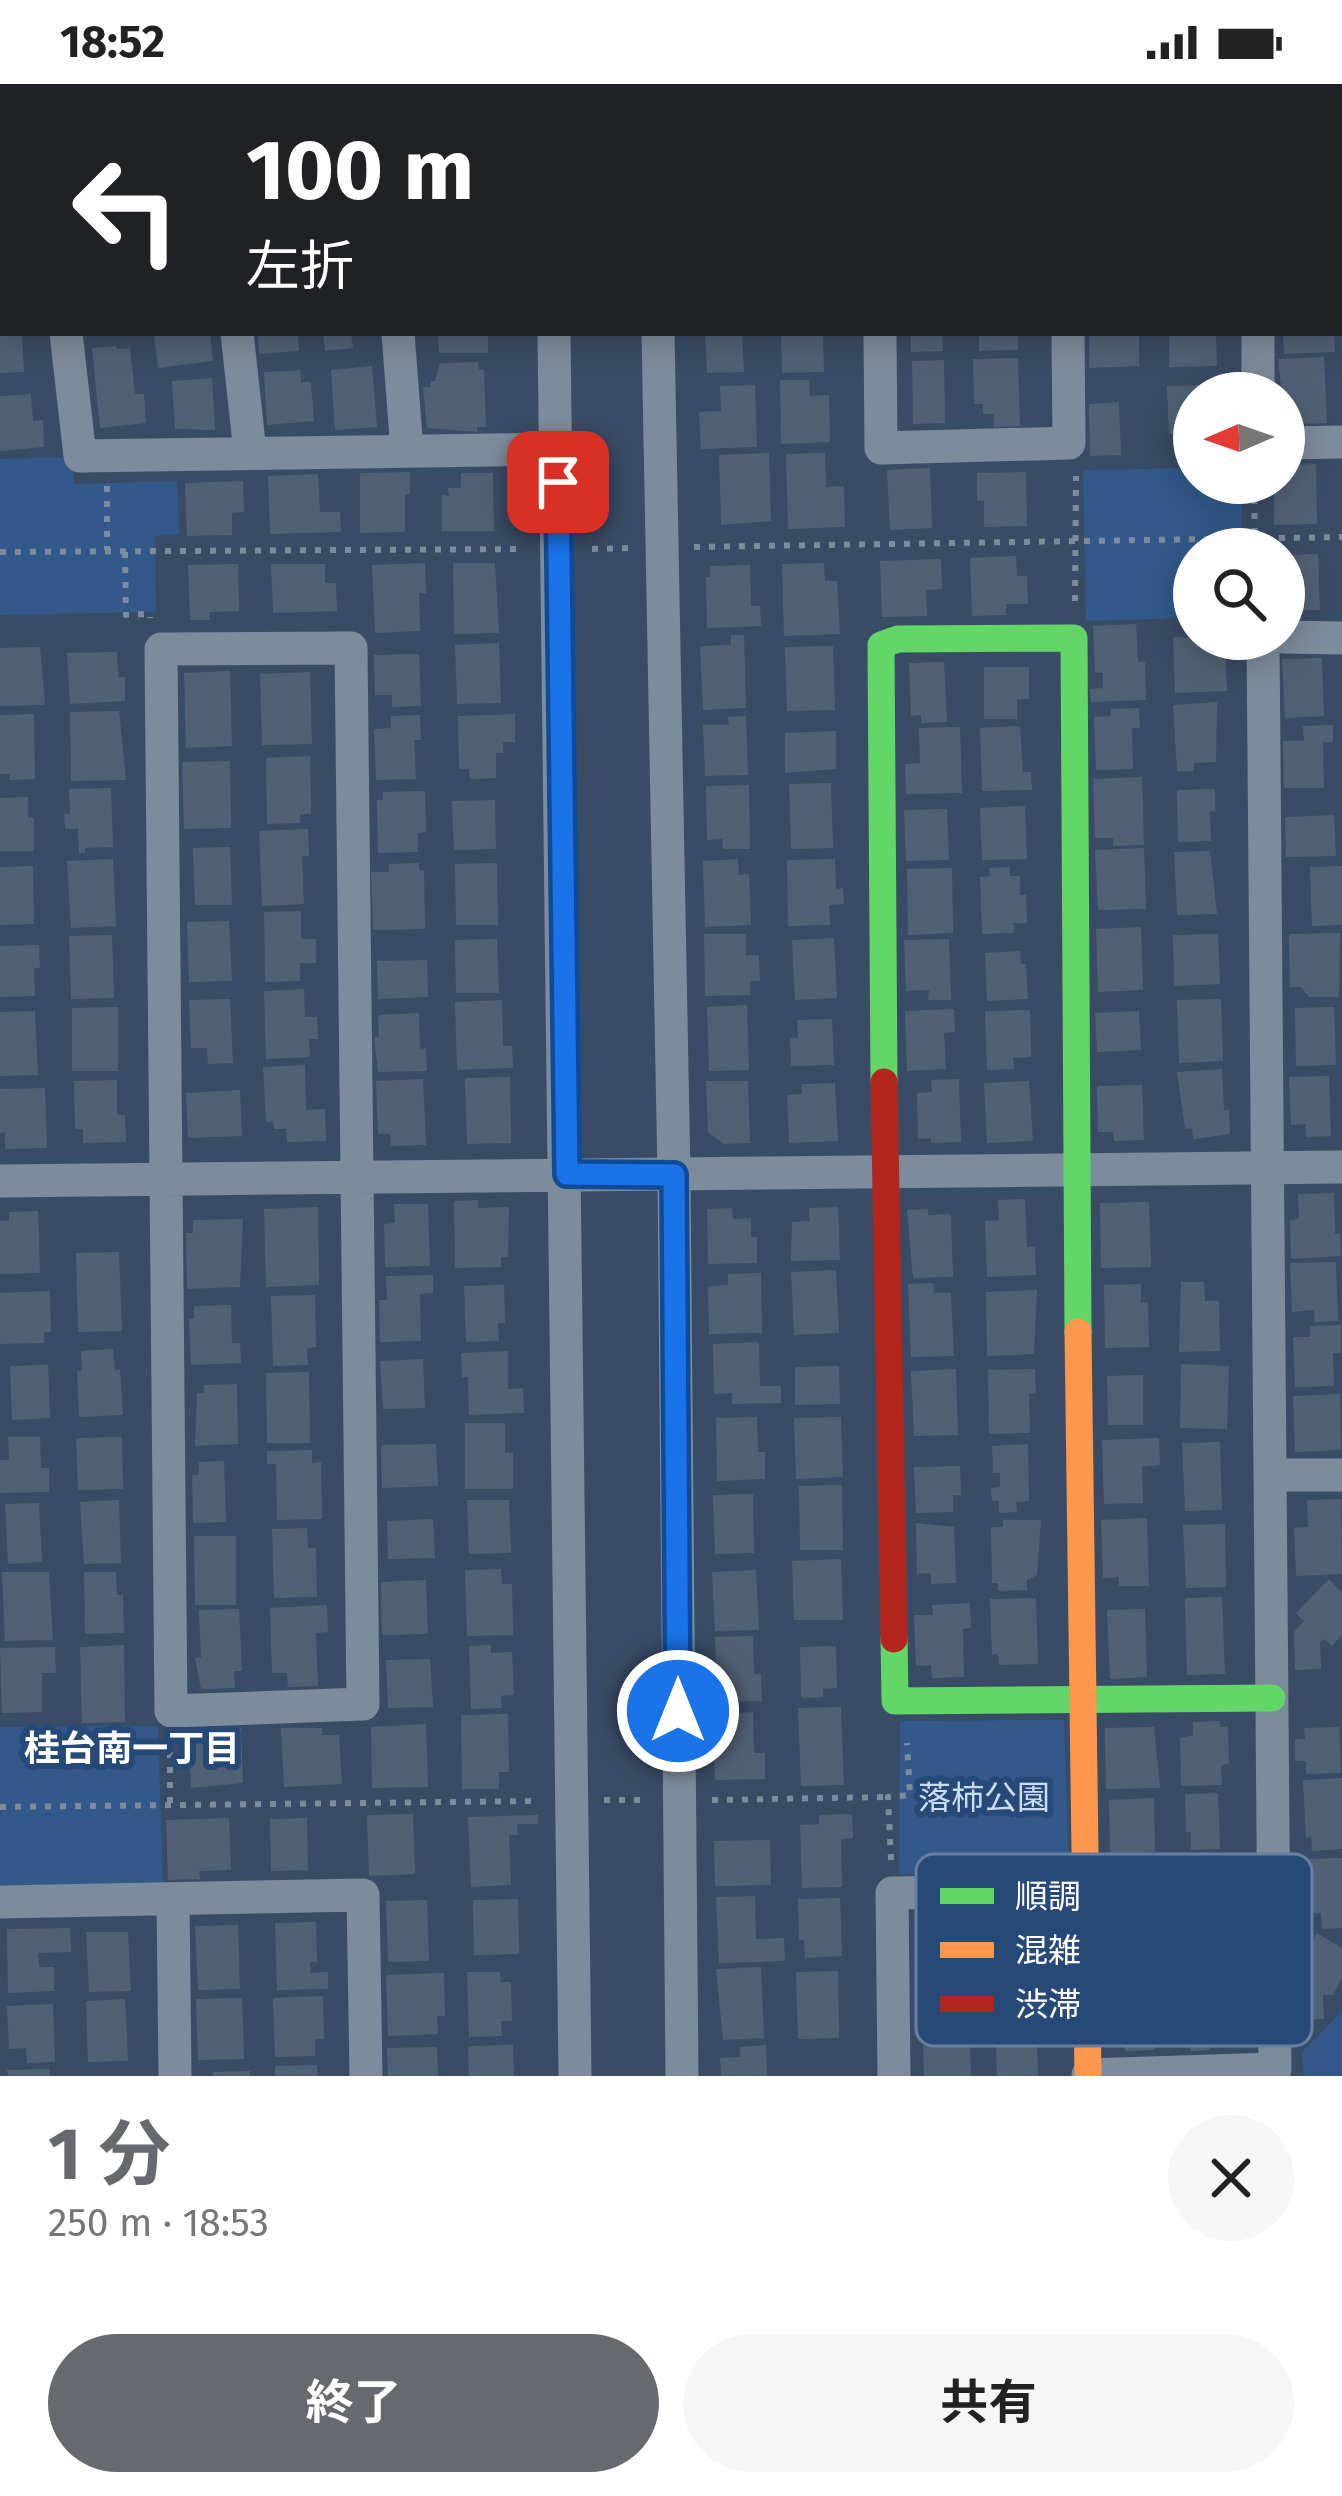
<!DOCTYPE html>
<html lang="ja">
<meta charset="utf-8">
<style>
body{margin:0;font-family:"Fira Sans","Noto Sans JP",sans-serif;background:#f6f6f6;color:#222;height:100vh;display:flex;flex-direction:column;font-size:45px;white-space:nowrap}
*{box-sizing:border-box;margin:0}
p{font-size:39px;color:#767676}
.icon{flex:none;width:66px;height:66px;fill:none;stroke:currentColor;stroke-width:2;stroke-linecap:round;stroke-linejoin:round}
.map{position:relative;height:1992px;overflow:hidden}
.details{display:flex;flex-direction:column;background:#fff;flex:1}
.details>*{flex:none}
.banner{position:absolute;left:0px;top:0px;width:1344px;height:252px;box-shadow:0 6px 30px #0003;background:#202124;color:#fff;overflow:hidden}
.needle{width:78px;rotate:268deg}
.buttons{position:absolute;left:1173px;top:288px;display:grid;gap:24px}
.buttons a{display:grid;place-items:center;width:132px;height:132px;border-radius:50%;background:#fff;box-shadow:0 6px 30px #0003;font-size:60px}
.pin{position:absolute;display:grid;place-items:center;width:102px;height:102px;color:#fff;margin:-51px;border-radius:24px;box-shadow:0 6px 18px #0006}
.me{position:absolute;width:132px;margin:-66px;rotate:0deg;stroke-linejoin:round;filter:drop-shadow(0 0 9px #0008)}
.turn{display:flex;align-items:center;gap:42px;height:252px;padding:0 48px;font-size:54px}
.turn .icon{width:156px;height:156px;stroke-width:2.5}
.turn b{display:block;font-size:84px;line-height:102px}
.round{display:grid;place-items:center;flex:none;width:126px;height:126px;border-radius:63px;background:#f6f6f6}
.head{display:flex;align-items:center;justify-content:space-between;height:204px;padding:0 48px}
h1{font-size:72px;font-weight:700;line-height:90px;color:#66696d}
.cta{display:flex;gap:24px;margin-top:auto;padding:24px 48px}
.cta a{flex:1;height:138px;border-radius:72px;background:#66696d;color:#fff;font-size:48px;font-weight:700;line-height:138px;text-align:center}
.cta a+a{background:#f6f6f6;color:#222}
.status{display:flex;justify-content:space-between;align-items:center;height:84px;padding:0 60px;background:#fff;direction:ltr}
.status svg{height:33px;fill:currentColor}
.map>svg:first-child{display:block}
</style>
<div class="status"><b>18:52</b><svg viewBox="0 0 49 12"><path d="M0 12V9h3v3zM5 12V6h3v6zM10 12V3h3v9zM15 12V0h3v12zM26 1h20v11H26zM47 4h2v5h-2z"/></svg></div>
<div class="map">
<svg width="1342" height="1992" viewBox="0 0 1342 1992">
<rect width="100%" height="100%" fill="#394c65"/>
<path fill="#325989" d="M73 373 74 400 177 397 179 450 155 452 156 528 0 531V375Z
M1194 384V399H1242V465H1194V534L1086 537 1083 386Z
M1064 1636 1069 1783 1052 1789 899 1790 900 1637Z
M158 1642 163 1801H0V1643Z
M1342 1927V1992H1304L1302 1968Z"/>
<path fill="#516175" d="M0 249H22L24 288 0 289Z
M175 249H210L213 277 158 284 154 252Z
M258 249H298L299 267 259 270Z
M323 249H351L353 264 325 267Z
M438 249H488V269H439Z
M705 249H742L744 288 707 289Z
M781 249H823L824 288 782 289Z
M911 249H942L943 267 911 268Z
M979 249H1018V266L979 267Z
M1089 249H1139V282L1089 284Z
M1169 249H1216L1217 282 1169 283Z
M1283 249H1334L1335 268 1284 270Z
M116 262 117 265 130 264 135 310H144L146 339 100 344 92 264Z
M1324 273 1327 339 1299 340V332H1284L1278 275Z
M1018 274 1020 342 994 343V330H983V320H974L973 275Z
M944 276 945 339 913 340 912 277Z
M478 278 479 286H484L486 343H477V348L427 344 423 303H430L431 297H435L440 279Z
M372 282 377 343 335 346 331 286Z
M300 286 301 298H311L314 337 267 341 264 288Z
M212 294 215 346 175 345 172 297Z
M780 296H809L810 312 829 311 830 358 781 360Z
M755 301 757 363 701 365 699 328 721 327 720 302Z
M1218 301 1219 309H1194V371L1181 372 1180 350H1169L1167 302Z
M31 310 33 337 43 336 44 363 0 367V312Z
M1119 318 1121 371 1090 372 1089 320Z
M769 369 771 437 721 441 719 371Z
M825 369 826 403 844 402 845 443 788 445 786 370Z
M1316 380 1317 440 1274 441V399H1284V381Z
M930 384 932 444 890 446 887 386Z
M410 388V410H405V448L360 449V389Z
M1026 388 1027 442 984 443V417H977V389Z
M461 389H493L494 447H442V411L449 412 448 404H461Z
M318 390 320 428H340L341 448 270 450 268 392Z
M243 397 244 428 232 429V451L187 452 185 399Z
M1318 470 1320 526 1284 527V471Z
M1016 472 1017 492H1027L1028 520H1006V531L972 532 970 474Z
M941 475 942 505 926 506 927 532 882 533 880 477Z
M425 479 426 509H419L420 547 375 549 372 481Z
M453 479H495L499 549 454 550Z
M824 479 825 497H837L840 550 784 552 782 480Z
M238 480 239 527 210 528V536H190L188 481Z
M271 480H325V499H336L337 527 273 529Z
M750 481 751 522H760L761 542 707 544 706 493H710V482Z
M1136 540 1138 578H1145L1146 616 1091 618 1090 605 1103 604V589H1095L1093 542Z
M731 551H744L746 624 703 626 700 562 731 561Z
M1173 553 1225 555 1227 607 1175 609Z
M499 559 501 619 457 620 455 561Z
M833 562 835 626 787 627 785 563Z
M40 563 45 621 0 622V564Z
M117 568 118 593H125V617L70 620 67 569Z
M419 570 421 622 392 623V611H375L374 571Z
M1322 574 1324 632 1285 634 1282 575Z
M944 578 947 638 921 639V631L911 632 909 579Z
M984 583H1029V615H1017V635H984Z
M230 587 232 662 186 664 184 589Z
M310 588 312 660 262 661 260 590Z
M1217 618 1216 678 1194 679V687H1177L1173 621Z
M1139 624 1140 644H1132L1133 685 1096 686 1094 633 1111 632V625Z
M119 627 126 696 71 697 70 628Z
M34 630 35 695 10 696V690H0V631Z
M515 630V658H503V669H496V694L470 695 469 685H459L458 632Z
M420 631 421 656H414L416 695 376 696 374 645 391 644V632Z
M746 632 748 691 705 692 703 641H729L728 633Z
M1333 641V658H1323L1324 704H1284L1283 657H1304L1303 642Z
M1020 642 1023 688H1031L1032 706 982 707 980 644Z
M960 643 962 709 906 710 905 680 920 679 919 644Z
M836 647V685L785 689V649Z
M310 672 311 730H300V739L267 740 266 674Z
M230 677 231 744 184 745 182 678Z
M1142 693 1144 761 1113 762V754H1095L1093 695Z
M831 699 833 764 791 765 789 700Z
M749 701 750 765H723L722 755 707 756 706 702Z
M111 704 113 763 85 764V769H79L78 745H65L64 730H70L69 705Z
M1215 705V728L1210 727 1211 757 1178 758 1177 706Z
M425 707 426 748 418 749V768L378 769 377 716H383V708Z
M28 713V734H34V767H0V714Z
M495 716 496 765 454 766 452 717Z
M1025 722 1027 775 982 776 980 724Z
M947 725 949 776 906 777 904 726Z
M1334 731 1336 772 1286 773 1285 733Z
M308 745 309 772H302L304 820 262 822 259 747Z
M230 763 232 821H195L193 764Z
M1144 764 1146 825 1098 826 1095 766Z
M1210 767 1217 830 1177 831 1174 768Z
M113 775 116 842 71 844 67 777Z
M738 775 739 791 749 790 751 841 705 843 703 777Z
M835 775 836 805 843 804 844 820 829 821 830 841 788 842 787 776Z
M419 779V786H424L425 845 373 846 371 788H389V780Z
M497 779 498 841H456L455 780Z
M33 782 34 840 0 841V783Z
M1342 782V841L1312 842 1310 783Z
M1010 783V792H1020V811H1026L1027 839H1013L1014 849 982 850 980 793 990 792 989 784Z
M952 784 953 849 908 851 907 785Z
M301 827V855H316V879H300V897L265 898 264 828Z
M229 837 232 897 189 898 187 838Z
M1141 843 1143 906 1098 908 1096 845Z
M1340 849 1339 913H1309L1301 903H1290L1289 850Z
M704 850H746V871H759L760 897H750V911L705 912Z
M1218 850 1220 900 1174 902 1173 851Z
M112 851 114 914 71 915 69 852Z
M834 854 837 914 795 916 792 856Z
M497 855 499 909H456L455 856Z
M949 855 951 916H928L929 906 906 907 904 856Z
M39 861 40 884H34L35 912 0 913V862Z
M1020 867 1021 880H1026L1028 915 987 917 985 869Z
M427 876 428 913 378 915 377 877Z
M304 905 305 933H317L318 955H309L310 973 266 975 264 907Z
M230 915 233 979 208 980 207 964H191L189 916Z
M1221 915 1223 977 1179 979 1177 916Z
M502 916 503 962H512L513 984 457 986 455 918Z
M747 921 749 986 709 987 707 923Z
M118 923V987H72V924Z
M1334 923 1336 981 1296 982 1295 924Z
M954 925 955 948 944 949 946 985 907 987 905 927Z
M1030 926 1031 973 1013 974 1014 985 987 986 985 927Z
M35 927 38 991 0 992V928Z
M1139 927 1141 966 1097 968 1095 929Z
M419 929 420 965 426 964 427 987 378 988 374 953H379L378 931Z
M832 935 834 981 791 982 790 954H798L797 936Z
M305 981 306 1026 325 1025 326 1057 287 1058 286 1045H274L273 1038H266L263 983Z
M1222 985 1224 1026H1229L1230 1050 1193 1055 1192 1044 1185 1045 1177 988Z
M1329 992 1331 1052 1306 1053V1040L1291 1041 1289 993Z
M510 993 511 1059 467 1060 465 994Z
M423 995 426 1061 391 1062 390 1050H378L376 997Z
M959 995 961 1058 931 1059V1054L918 1055 917 1009 932 1008 931 996Z
M117 996V1031H125L126 1058 83 1059V1045H75L74 997Z
M706 997H748L750 1059 724 1060 708 1048Z
M1029 997 1033 1057 987 1059 984 999Z
M835 999 838 1057 789 1059 787 1011 802 1010V1000Z
M1142 1001 1144 1056 1114 1057 1113 1048H1098L1097 1002Z
M45 1004 47 1064 5 1065V1048L0 1049V1005Z
M240 1006 242 1052 188 1054 186 1009Z
M1334 1109 1335 1150H1340L1341 1172 1291 1175 1290 1136 1299 1135 1298 1110Z
M1025 1115 1027 1163H1035L1036 1191 987 1193 985 1137 999 1136 998 1116Z
M478 1116V1124L509 1123 508 1173H501V1183L455 1184 454 1117Z
M1149 1118 1151 1183 1101 1184 1100 1119Z
M394 1120H428L430 1182 385 1183 384 1140 395 1139Z
M318 1123 319 1201 266 1203 264 1125Z
M838 1123 840 1176 791 1177 792 1138 810 1137 809 1124Z
M732 1124 733 1135 751 1134V1153H757V1179L708 1180 707 1125Z
M928 1125V1131L951 1130 953 1193 913 1194 907 1126Z
M38 1127 40 1189 0 1190V1137H9V1128Z
M243 1135 240 1203 187 1205 186 1149H193V1136Z
M119 1168 122 1247 78 1248 76 1169Z
M1336 1178 1338 1237 1315 1238 1314 1226 1292 1228 1290 1179Z
M836 1186 839 1249 794 1251 791 1188Z
M761 1189 762 1249 709 1250 708 1202 728 1201V1190Z
M433 1191V1209L420 1210 421 1257 380 1258 379 1216H387L386 1192Z
M1181 1198H1204L1205 1217H1219L1220 1267 1179 1268Z
M933 1199 934 1209H951L954 1272 911 1273 908 1200Z
M1141 1200V1218H1148L1149 1263 1105 1264 1104 1201Z
M504 1201 505 1239H498L499 1257 466 1258 464 1202Z
M1037 1206 1034 1270 987 1272 986 1208Z
M50 1207 51 1248H44V1259L0 1260V1209Z
M315 1211 316 1263 307 1264 308 1281 273 1282 271 1212Z
M231 1221 232 1259H240L241 1279 191 1281 189 1235H194V1222Z
M1341 1241V1269H1333L1334 1302 1295 1303 1293 1253H1310V1242Z
M759 1258 760 1302H781V1319L732 1320V1309L714 1310 713 1260Z
M113 1265 115 1286H120L123 1331 79 1333 77 1287H82L81 1267Z
M508 1267V1305L523 1304 524 1329 469 1331 468 1293H462L461 1269Z
M423 1275 425 1324 383 1325 380 1277Z
M1181 1280 1229 1282 1227 1345 1180 1344Z
M48 1281 50 1334 12 1336 10 1282Z
M839 1282 840 1320 795 1321V1283Z
M956 1285 958 1351 914 1352 911 1287Z
M1035 1285 1036 1310H1029L1030 1349 989 1350 988 1286Z
M309 1288 310 1359H267L266 1289Z
M1143 1291V1341H1108L1107 1292Z
M237 1300 238 1360 195 1362 197 1309H204V1301Z
M1340 1310 1341 1366 1295 1368 1293 1312Z
M757 1333 758 1368H765V1395L717 1397 716 1334Z
M841 1333 843 1393 796 1395 794 1334Z
M465 1339H505V1369H513V1405H465Z
M8 1353H40L41 1384H49V1408L0 1409V1376H9Z
M122 1353 123 1405 78 1406 76 1354Z
M1159 1354 1160 1381 1142 1383 1143 1419 1104 1420 1102 1356Z
M1220 1358 1222 1426 1185 1427 1182 1359Z
M436 1360 438 1402 382 1404 381 1361Z
M1028 1360 1029 1417 1016 1418 1017 1428 999 1429V1417H992L991 1404 1000 1403V1389H993L992 1362Z
M312 1366V1379L321 1378 322 1435 277 1436 276 1380H267V1367Z
M224 1377 226 1438 193 1439 192 1391 199 1390V1378Z
M960 1382 961 1411H953V1428L916 1429 914 1383Z
M842 1401 843 1466H800L799 1402Z
M753 1410 754 1469 715 1470 713 1411Z
M1341 1415 1342 1490 1296 1492 1294 1444 1308 1443 1307 1416Z
M119 1416 121 1479 84 1480 80 1418Z
M467 1416H509L511 1469 469 1470Z
M39 1419 42 1478 8 1480 5 1420Z
M1147 1434 1149 1502H1119V1493L1103 1494 1101 1436Z
M433 1435 435 1474 388 1475 387 1437Z
M1003 1436H1041L1037 1491 1027 1496V1506L998 1507V1499H992L991 1443H1003Z
M916 1439 954 1443 956 1499 931 1500V1489L917 1490Z
M1225 1440 1226 1503 1186 1504 1183 1441Z
M307 1444 308 1464H316L317 1513 274 1514 272 1445Z
M194 1452H236V1521H195Z
M841 1475 843 1536H794L792 1477Z
M501 1485 502 1500H512L513 1551 467 1552 465 1486Z
M756 1486 759 1546 715 1547 712 1488Z
M2 1488H49L53 1556 5 1557Z
M84 1488H116L117 1511H123L124 1549 85 1550Z
M1329 1495 1342 1509V1551L1332 1562 1324 1555 1320 1558 1321 1585 1295 1586 1294 1548 1304 1537 1296 1529Z
M426 1496 428 1550 382 1551 381 1498Z
M1222 1513 1225 1590 1187 1591 1185 1514Z
M1036 1514 1038 1580 999 1581 998 1570 992 1571 990 1515Z
M970 1519 971 1544 963 1545 964 1593 932 1594 931 1581 916 1582 914 1531H933L932 1521Z
M327 1521 328 1548 316 1549 318 1602 288 1603 287 1589H272L270 1524Z
M239 1525 242 1587H234L235 1604 201 1605 195 1574H201L199 1526Z
M1145 1525 1147 1593 1110 1595 1107 1526Z
M753 1552 754 1590H761L762 1617 730 1618 729 1604H717L715 1553Z
M124 1561 125 1638 82 1639 80 1563Z
M491 1561V1569L512 1568 514 1611 501 1612 502 1624 471 1625 469 1562Z
M836 1562 837 1604 823 1605V1613L801 1614 800 1563Z
M55 1563 56 1589H42V1628L2 1629 0 1564Z
M430 1575 433 1623 388 1624 386 1576Z
M841 1623 844 1701 801 1702 798 1624Z
M753 1628 754 1669H765V1695L715 1696 712 1630Z
M508 1630 509 1688H499V1705H462L461 1631Z
M1220 1637V1643L1228 1642 1229 1680 1221 1681 1222 1701 1181 1702 1180 1654 1193 1651V1638Z
M426 1640 428 1703 372 1704 371 1643Z
M1154 1643 1160 1704 1106 1705 1105 1644Z
M1339 1643 1341 1689 1306 1690V1677H1295V1655H1305L1304 1644Z
M241 1644 243 1699 191 1704 190 1683H182L181 1654 207 1653V1646Z
M281 1644H322V1651H339L342 1700 284 1703Z
M1342 1694V1765L1312 1767 1311 1753 1306 1754 1303 1696Z
M1218 1709 1220 1765 1191 1766V1748H1186L1185 1710Z
M1154 1714 1155 1768 1110 1769 1109 1716Z
M413 1730 415 1790 369 1792 367 1731Z
M852 1730 853 1754 841 1755 842 1803 802 1804 800 1741 819 1740V1731Z
M538 1731V1740H517L518 1751H509L511 1801 471 1803 468 1733Z
M229 1734 231 1786 199 1787 200 1795 168 1796 166 1736Z
M307 1734 308 1786 271 1787 270 1735Z
M770 1756 771 1801 715 1802 714 1757Z
M1342 1774V1844L1322 1845 1321 1829 1303 1830 1301 1775Z
M755 1812 756 1855 784 1854 785 1877 719 1879 716 1813Z
M840 1814 842 1872 805 1874 804 1856H799L798 1815Z
M518 1815 519 1870 474 1871 473 1816Z
M427 1816 429 1877 388 1878 386 1817Z
M316 1838 317 1878H310V1889L328 1888V1905L277 1906 275 1839Z
M238 1841 240 1905 198 1906 195 1842Z
M70 1844 71 1868 38 1869 39 1883H54V1907L8 1909 7 1845Z
M86 1848H128L131 1907 89 1908Z
M1317 1849 1342 1864V1894L1333 1911H1323L1324 1935 1295 1936V1889Z
M761 1883 764 1954 723 1956 716 1885Z
M838 1887 839 1954 798 1955 796 1888Z
M467 1888H500L501 1898H511L512 1937H501L502 1952 469 1953Z
M444 1889 445 1932H437L438 1950 388 1952 386 1891Z
M323 1912 324 1955H315V1972L275 1973 273 1914Z
M1153 1913 1155 1966 1125 1967 1124 1952H1109L1108 1914Z
M1235 1913 1236 1955 1210 1956V1966L1191 1967 1189 1914Z
M242 1914 244 1975 198 1976 196 1915Z
M125 1915 128 1977 88 1978 86 1917Z
M53 1920 55 1978 27 1979 26 1964 9 1965 7 1922Z
M1037 1959 1038 1992H997L996 1960Z
M970 1960 971 1992H924L923 1962Z
M513 1961 514 1992H469L468 1962Z
M766 1961 767 1992H721L720 1974 740 1973V1963Z
M437 1963 438 1992H388L387 1964Z
M317 1981 318 1992H275V1982Z
M50 1985V1992H8L7 1986Z
M250 1987V1992H213V1988Z"/>
<g fill="none" stroke-linecap="round" stroke-linejoin="round">
<path stroke="#7d8c9c" stroke-width="6" stroke-dasharray="6 9" stroke-linecap="butt" d="M1254 399 1255 465
M107 402V466
M694 463 1342 453
M592 465 632 464
M0 468 524 465
M125 468 126 531 150 530V534
M1075 517 1076 392
M604 1716H645
M712 1716 888 1713
M170 1719V1661
M0 1723 537 1717
M891 1776 888 1713 910 1711 907 1659"/>
<path stroke="#7d8c9c" stroke-width="33" d="M37 0V3
M209 0V3
M378 0 379 3
M548 0V3
M655 0V3
M877 0V3
M1065 0V3
M1257 0V3
M66 249 80 372 557 365
M237 249 250 368
M398 249 407 367
M554 249 575 1992
M658 249 674 1091 682 1992
M880 249 881 364 1069 359 1068 249
M1258 249V309
M1284 359 1342 358
M1284 553 1342 554
M351 564 363 1620 171 1627 161 565Z
M0 1097 1342 1083
M1271 1391H1342
M173 1816 175 1992
M0 1818 363 1811 366 1992
M1088 1991 1275 1985 1263 555
M894 1992 892 1809 1084 1806"/>
<path stroke="#63d668" stroke-width="27" d="M884 998 881 561 898 555 1074 554 1078 1248
M894 1555 895 1617 1272 1614"/>
<path stroke="#ff974d" stroke-width="27" d="M1078 1248 1088 1992"/>
<path stroke="#b3261e" stroke-width="27" d="M884 998 894 1555"/>
</g>
<g fill="none" stroke-linecap="round" stroke-linejoin="round">
<defs>
<path id="route" d="M558 398 567 1090 674 1091 678 1627"/>
</defs>
<use href="#route" stroke="#114b97" stroke-width="30"/>
<use href="#route" stroke="#1a73e8" stroke-width="21"/>
</g>
<g text-anchor="middle" stroke-width="12" stroke-linejoin="round" paint-order="stroke">
<g font-size="33" fill="#cbddf2" stroke="#264978">
<text x="984" y="1725">落柿公園</text>
</g>
<g font-size="36" font-weight="bold" fill="#fff" stroke="#264978">
<text x="132" y="1677">桂台南一丁目</text>
</g>
</g>
<rect x="916" y="1770" width="396" height="192" rx="18" fill="#264978" stroke="#6780a0" stroke-width="3"/>
<rect x="940" y="1804" width="54" height="16" fill="#63d668"/>
<rect x="940" y="1858" width="54" height="16" fill="#ff974d"/>
<rect x="940" y="1912" width="54" height="16" fill="#b3261e"/>
<g font-size="33" fill="#fff">
<text x="1015" y="1824">順調</text>
<text x="1015" y="1878">混雑</text>
<text x="1015" y="1932">渋滞</text>
</g>
</svg>
<div class="buttons">
<a><svg class="needle" viewBox="-14 -14 28 28"><path d="M0-13l5 13h-10z" fill="#e53935"/><path d="M0 13l5-13h-10z" fill="#767676"/></svg></a>
<a><svg class="icon" aria-label="search" viewBox="0 0 24 24"><circle cx="10" cy="10" r="6"/><path d="M15 15l6 6"/></svg></a>
</div>
<div class="pin" style="left:558px;top:398px;background:#d93025"><svg class="icon" aria-label="arrive" viewBox="0 0 24 24"><path d="M6 21V4h12l-3 4 3 4H6"/></svg></div>
<svg class="me" style="left:678px;top:1627px" viewBox="-20 -20 40 40"><circle r="17" fill="#1a73e8" stroke="#fff" stroke-width="3"/><path d="M0-11L8 9 0 5-8 9z" fill="#fff"/></svg>
<div class="banner">
<div class="turn"><svg class="icon" aria-label="left" viewBox="0 0 24 24"><path d="M17 20v-9H6M10 6l-5 5 5 5"/></svg><div><b>100 m</b>左折</div></div>
</div>
</div>
<section class="details">
<div class="head"><div><h1>1 分</h1><p>250 m · 18:53</p></div><a class="round"><svg class="icon" aria-label="close" viewBox="0 0 24 24"><path d="M6 6l12 12M18 6L6 18"/></svg></a></div>
<div class="cta"><a>終了</a><a>共有</a></div>
</section>
